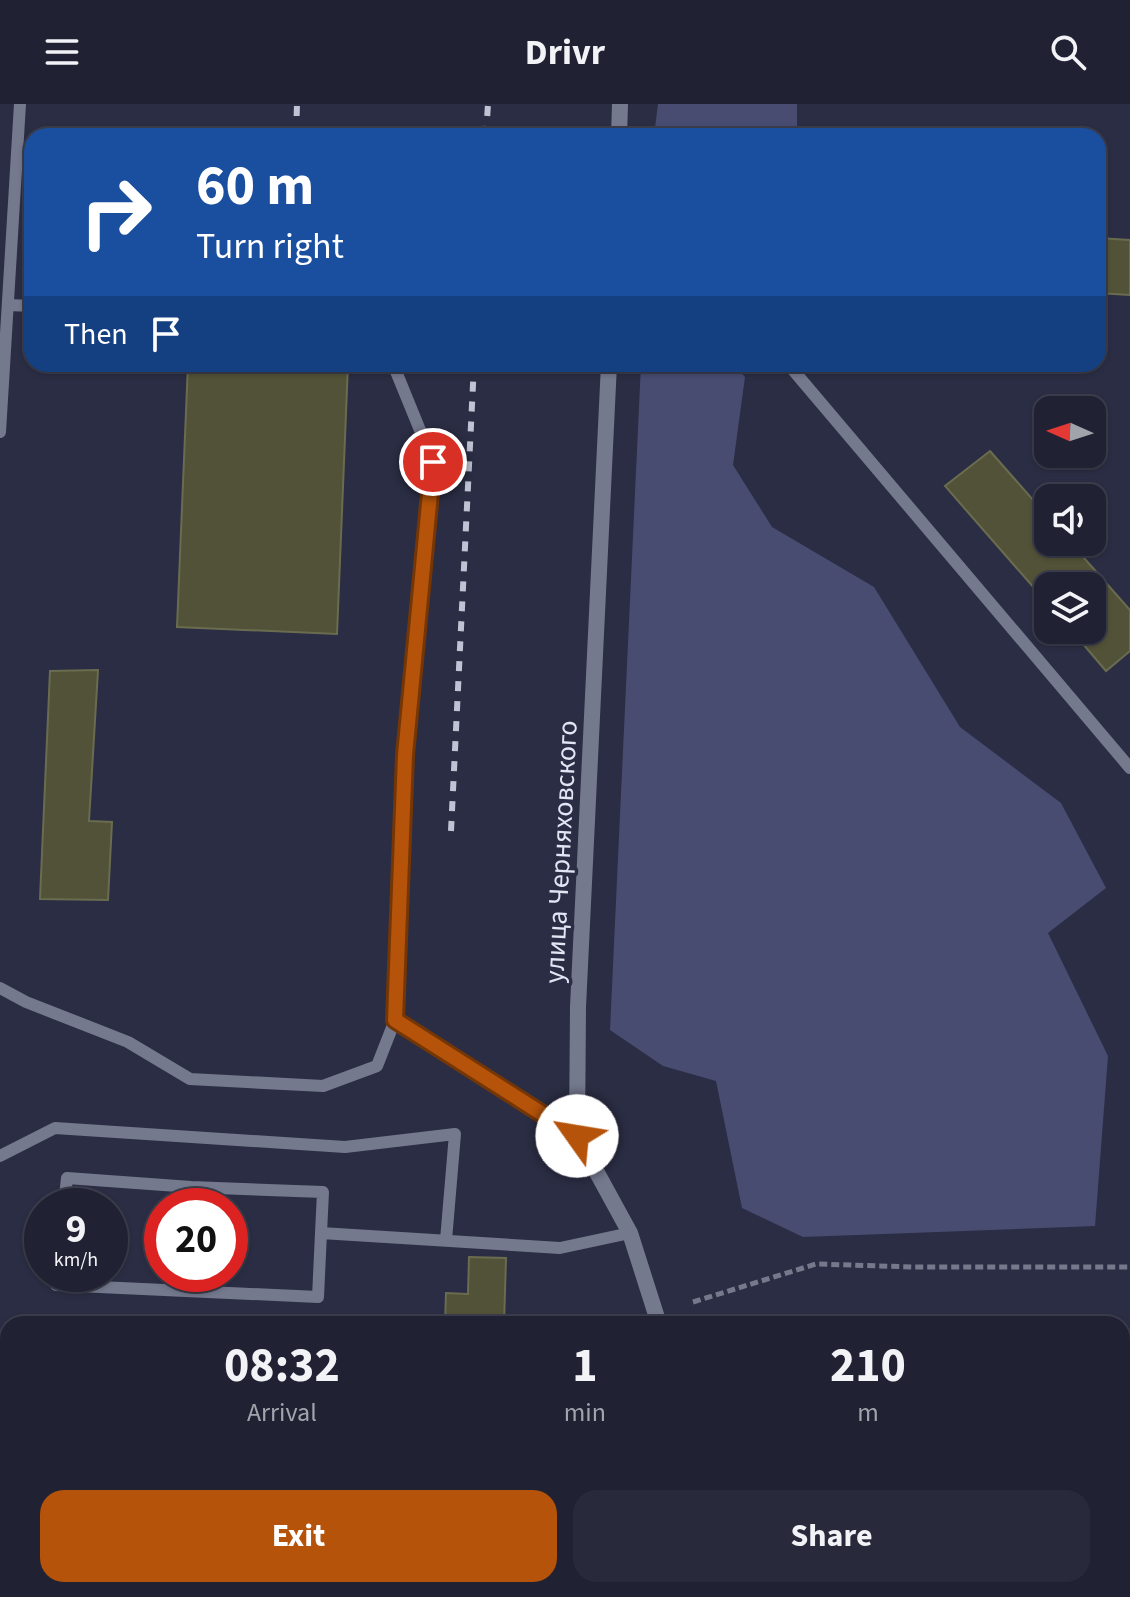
<!DOCTYPE html>
<meta charset="utf-8">
<style>
body{margin:0;font-family:"Source Sans 3",sans-serif;background:#282a3b;color:#f1f3f6;height:100vh;display:flex;flex-direction:column;font-size:30px;white-space:nowrap}
*{box-sizing:border-box;margin:0}
p{font-size:26px;color:#a2a4ac}
.icon{flex:none;width:44px;height:44px;fill:none;stroke:currentColor;stroke-width:2;stroke-linecap:round;stroke-linejoin:round}
.map{position:relative;flex:1;overflow:hidden}
.side{position:absolute;left:0px;top:1212px;width:1130px;height:282px;display:flex;flex-direction:column;background:#202233;border-radius:24px 24px 0 0;box-shadow:0 2px 6px #0004,0 0 0 2px #3d3f4e}
.side>*{flex:none}
.hud{position:absolute;left:24px;top:24px;width:1082px;height:244px;border-radius:24px;box-shadow:0 2px 6px #0004,0 0 0 2px #3d3f4e;background:#1a4fa0;color:#fff;overflow:hidden}
.needle{width:52px;rotate:273deg}
.buttons{position:absolute;left:1034px;top:292px;display:grid;gap:16px}
.buttons a{display:grid;place-items:center;width:72px;height:72px;border-radius:16px;background:#202233;box-shadow:0 2px 6px #0004,0 0 0 2px #3d3f4e;font-size:40px}
.speed{position:absolute;left:24px;top:1084px;display:flex;gap:16px;font-size:40px;font-weight:700;text-align:center}
.speed>*{display:grid;place-content:center;width:104px;height:104px;border-radius:50%;background:#202233;box-shadow:0 2px 6px #0004,0 0 0 2px #3d3f4e;line-height:1}
.speed small{font-size:20px;font-weight:400}
.speed .limit{border:12px solid #d22;background:#fff;color:#111}
.pin{position:absolute;display:grid;place-items:center;width:68px;height:68px;color:#fff;margin:-34px;border:4px solid #fff;border-radius:50%;box-shadow:0 2px 8px #0007}
.me{position:absolute;width:88px;margin:-44px;rotate:302deg;stroke-linejoin:round;filter:drop-shadow(0 0 6px #0008)}
.turn{display:flex;align-items:center;gap:28px;height:168px;padding:0 40px;font-size:36px}
.turn .icon{width:104px;height:104px;stroke-width:2.5}
.turn b{display:block;font-size:56px;line-height:68px}
.then{display:flex;align-items:center;height:76px;padding:0 40px;background:#0003;gap:16px;font-size:30px}
.eta{display:flex;justify-content:space-evenly;align-items:center;height:136px;text-align:center}
.eta b{font-size:48px;font-weight:700;line-height:56px}
.action{display:flex;gap:16px;margin-top:auto;padding:16px 40px}
.action a{flex:1;height:92px;border-radius:24px;background:#b45309;color:#fff;font-size:32px;font-weight:700;line-height:92px;text-align:center}
.action a+a{background:#282a3b;color:#f1f3f6}
header{display:flex;justify-content:space-between;align-items:center;height:104px;padding:0 40px;background:#202233;font-size:36px;font-weight:700}
.map>svg:first-child{display:block}
</style>
<header><svg class="icon" aria-label="menu" viewBox="0 0 24 24"><path d="M4 6h16M4 12h16M4 18h16"/></svg>Drivr<svg class="icon" aria-label="search" viewBox="0 0 24 24"><circle cx="10" cy="10" r="6"/><path d="M15 15l6 6"/></svg></header>
<div class="map">
<svg width="1130" height="1493" viewBox="0 0 1130 1493">
<rect width="100%" height="100%" fill="#2b2d44"/>
<path fill="#484c71" d="M658 0H797V32H654Z
M641 260H734L745 273 733 361 772 423 874 483 960 623 1061 699 1106 784 1048 829 1108 952 1095 1122 803 1133 742 1104 716 977 663 962 610 926Z
M570 1486H665V1493H570Z"/>
<path fill="#515237" stroke="#6a6c4f" stroke-width="2" d="M1098 134 1130 136V191L1098 189Z
M188 260H348L337 530 177 523Z
M990 347 1048 413V438H1070L1130 506V547L1106 567 1071 526H1092V482H1048V500L945 382Z
M98 566 89 717 112 718 108 796 40 795 50 567Z
M469 1153 506 1154 504 1220H445L446 1189 468 1190Z"/>
<g fill="none" stroke-linecap="round" stroke-linejoin="round">
<path stroke="#76798c" stroke-width="5" stroke-dasharray="8 4" stroke-linecap="butt" d="M693 1198 816 1160 912 1163H1130
M1122 1386H1130"/>
<path stroke="#75798e" stroke-width="12" d="M8 201 32 202
M393 260 433 358 405 651 395 916 577 1032
M788 260 1130 664
M0 328 20 0
M0 884 26 898 128 938 190 975 323 982 377 962 395 916
M0 1052 55 1024 345 1043 455 1030 446 1136
M64 1102 67 1074 191 1083 323 1088 321 1129 560 1144 630 1129
M57 1170 56 1181 318 1193 321 1129
M0 1300 8 1301"/>
<path stroke="#75798e" stroke-width="16" d="M619 32 620 0
M609 260 578 903 577 1032 630 1129 659 1220
M700 1493 701 1486"/>
<path stroke="#c0c3d4" stroke-width="6" stroke-dasharray="10 10" stroke-linecap="butt" d="M296 32 297 0
M486 32 488 0
M451 727 474 260
M15 1493V1486"/>
</g>
<g fill="none" stroke-linecap="round" stroke-linejoin="round">
<defs>
<path id="route" d="M433 358 405 651 395 916 577 1032"/>
</defs>
<use href="#route" stroke="#753606" stroke-width="20"/>
<use href="#route" stroke="#b45309" stroke-width="14"/>
</g>
<g text-anchor="middle" stroke-width="7" stroke-linejoin="round" paint-order="stroke">
<g font-size="28" fill="#e2e5f4" stroke="#2b2d44">
<text transform="translate(560 748) rotate(-87)" y="10">улица Черняховского</text>
</g>
</g>
</svg>
<div class="buttons">
<a><svg class="needle" viewBox="-14 -14 28 28"><path d="M0-13l5 13h-10z" fill="#e53935"/><path d="M0 13l5-13h-10z" fill="#a2a4ac"/></svg></a>
<a><svg class="icon" aria-label="sound" viewBox="0 0 24 24"><path d="M4 9h4l5-4v14l-5-4H4zM17 9q2 3 0 6"/></svg></a>
<a><svg class="icon" aria-label="layers" viewBox="0 0 24 24"><path d="M12 4l9 5-9 5-9-5zM3 14l9 5 9-5"/></svg></a>
</div>
<div class="speed"><div>9<small>km/h</small></div><div class="limit">20</div></div>
<div class="pin" style="left:433px;top:358px;background:#d93025"><svg class="icon" aria-label="arrive" viewBox="0 0 24 24"><path d="M6 21V4h12l-3 4 3 4H6"/></svg></div>
<svg class="me" style="left:577px;top:1032px" viewBox="-20 -20 40 40"><circle r="19" fill="#fff"/><path d="M0-13L10 11 0 6-10 11z" fill="#b45309"/></svg>
<div class="hud">
<div class="turn"><svg class="icon" aria-label="right" viewBox="0 0 24 24"><path d="M7 20v-9h11M14 6l5 5-5 5"/></svg><div><b>60 m</b>Turn right</div></div>
<div class="then">Then<svg class="icon" aria-label="arrive" viewBox="0 0 24 24"><path d="M6 21V4h12l-3 4 3 4H6"/></svg></div>
</div>
<section class="side">
<div class="eta">
<div><b>08:32</b><p>Arrival</p></div>
<div><b>1</b><p>min</p></div>
<div><b>210</b><p>m</p></div>
</div>
<div class="action"><a>Exit</a><a>Share</a></div>
</section>
</div>
